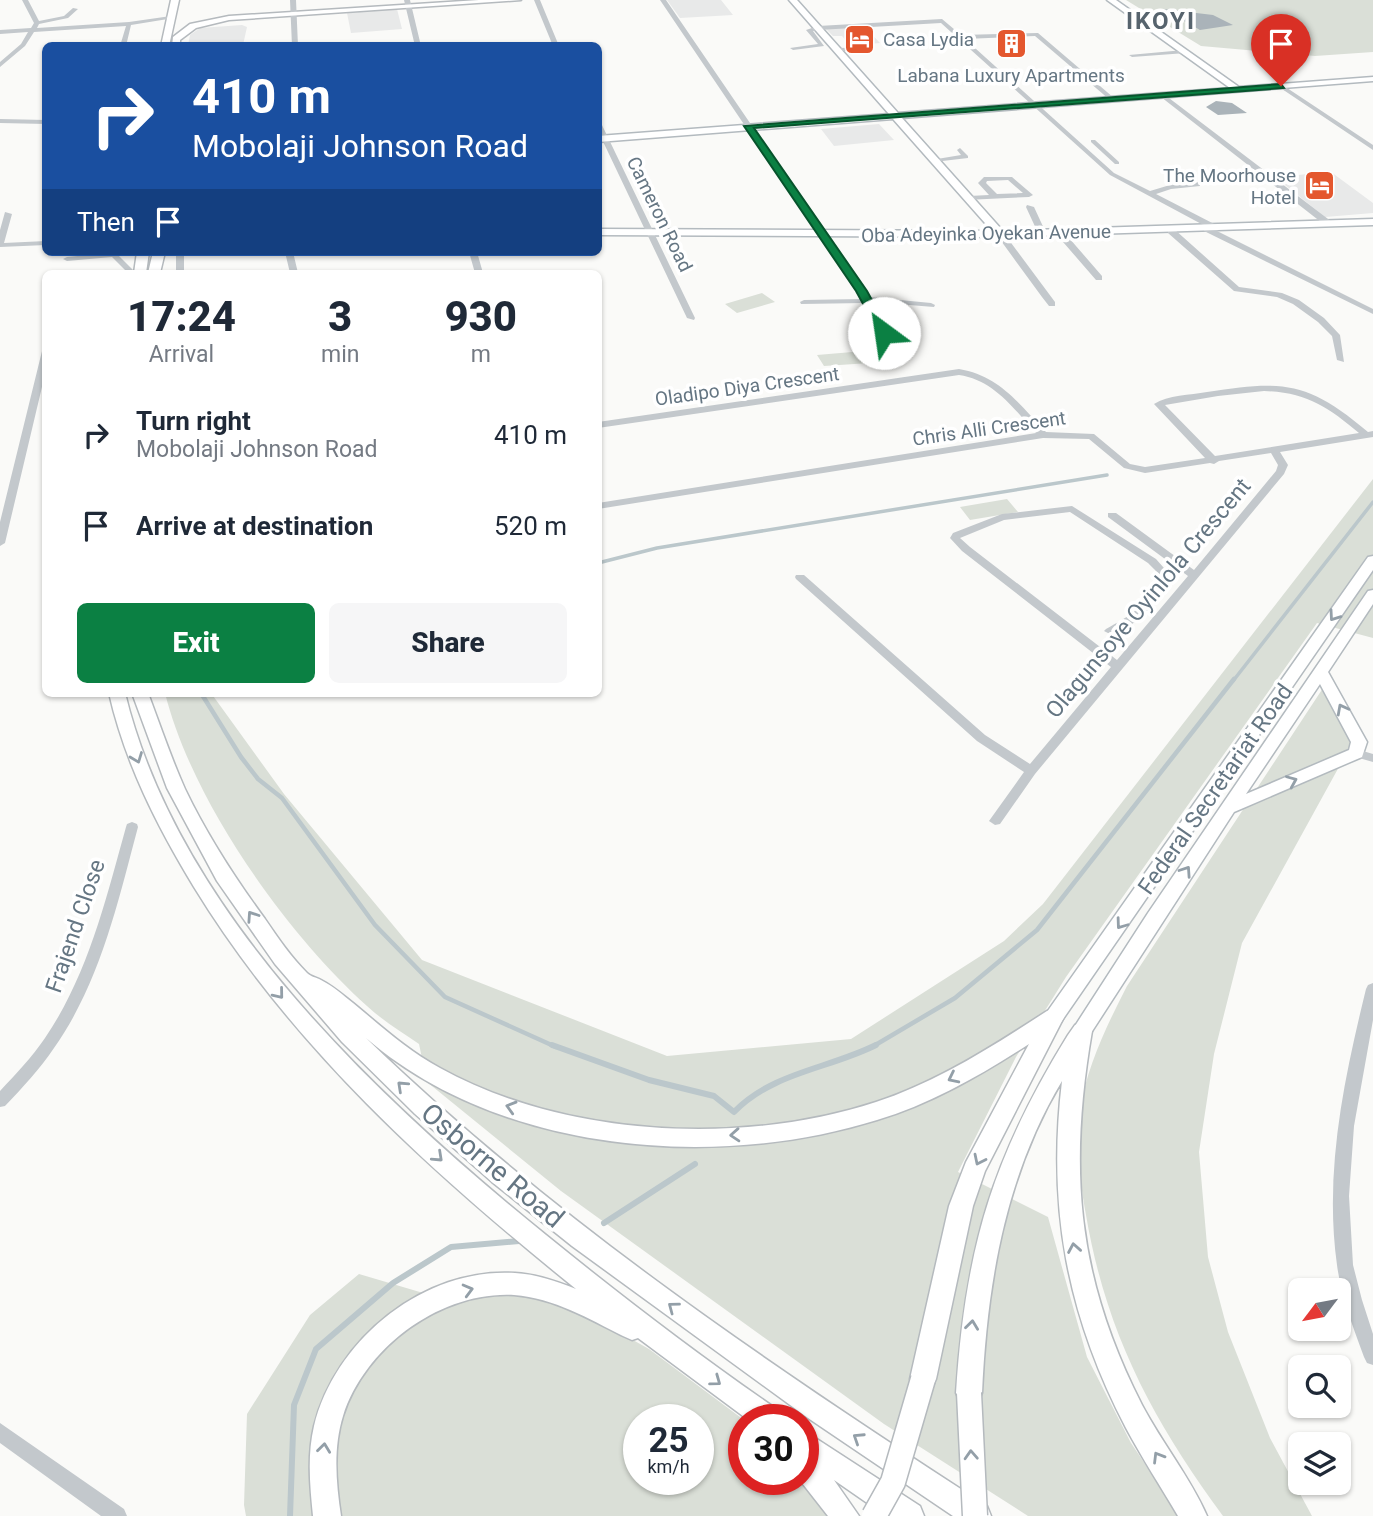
<!DOCTYPE html>
<style>
body{margin:0;font-family:Roboto,sans-serif;background:#f6f6f7;color:#1f2937;height:100vh;display:flex;flex-direction:column;font-size:26px;white-space:nowrap}
*{box-sizing:border-box;margin:0}
p{font-size:23px;color:#747a83}
.icon{flex:none;width:38px;height:38px;fill:none;stroke:currentColor;stroke-width:2;stroke-linecap:round;stroke-linejoin:round}
.map{position:relative;flex:1;overflow:hidden}
.panel{position:absolute;left:42px;top:270px;width:560px;height:427px;display:flex;flex-direction:column;background:#fff;border-radius:10px;box-shadow:0 2px 5px #0004}
.panel>*{flex:none}
.banner{position:absolute;left:42px;top:42px;width:560px;height:214px;border-radius:10px;box-shadow:0 2px 5px #0004;background:#1a4fa0;color:#fff;overflow:hidden}
.needle{width:46px;rotate:238deg}
.fabs{position:absolute;left:1288px;top:1278px;display:grid;gap:14px}
.fabs a{display:grid;place-items:center;width:63px;height:63px;border-radius:10px;background:#fff;box-shadow:0 2px 5px #0004;font-size:35px}
.speed{position:absolute;left:623px;top:1404px;display:flex;gap:14px;font-size:35px;font-weight:700;text-align:center}
.speed>*{display:grid;place-content:center;width:91px;height:91px;border-radius:50%;background:#fff;box-shadow:0 2px 5px #0004;line-height:1}
.speed small{font-size:18px;font-weight:400}
.speed .limit{border:10px solid #d22;background:#fff;color:#111}
.pin{position:absolute;display:grid;place-items:center;width:60px;height:60px;color:#fff;margin:-72px -30px;border-radius:50% 50% 50% 0;rotate:-45deg;box-shadow:0 0 7px #0007}
.pin .icon{rotate:45deg}
.me{position:absolute;width:77px;margin:-38px;rotate:329deg;stroke-linejoin:round;filter:drop-shadow(0 0 5px #0008)}
.turn{display:flex;align-items:center;gap:24px;height:147px;padding:0 35px;font-size:32px}
.turn .icon{width:91px;height:91px;stroke-width:2.5}
.turn b{display:block;font-size:49px;line-height:60px}
.then{display:flex;align-items:center;height:66px;padding:0 35px;background:#0003;gap:14px;font-size:26px}
.eta{display:flex;justify-content:space-evenly;align-items:center;height:119px;text-align:center}
.eta b{font-size:42px;font-weight:800;line-height:49px}
.cta{display:flex;gap:14px;margin-top:auto;padding:14px 35px}
.cta a{flex:1;height:80px;border-radius:10px;background:#0b8043;color:#fff;font-size:28px;font-weight:800;line-height:80px;text-align:center}
.cta a+a{background:#f6f6f7;color:#1f2937}
ul{padding:0;list-style:none}
li{display:flex;align-items:center;gap:21px;height:91px;padding:0 35px}
li div{flex:1}
li b{display:block;font-size:26px}
li em{font-style:normal}
.map>svg:first-child{display:block}
</style>
<div class="map">
<svg width="1373" height="1516" viewBox="0 0 1373 1516">
<rect width="100%" height="100%" fill="#fafaf8"/>
<path fill="#e8e9e9" d="M667 0H721L733 15 680 18Z
M397 9 402 29 351 33 347 13Z
M242 25 247 27 243 45H188L190 35 200 28Z
M864 26 880 43 846 46 848 43 842 36H833L826 29Z
M879 124 894 140 834 146 821 129Z
M1331 172 1373 203V213L1325 217 1275 177Z"/>
<path fill="#dadfd7" fill-rule="evenodd" d="M1126 0H1373V52L1315 56 1201 46Z
M762 293 775 302 737 313 725 304Z
M864 351 870 363 824 366 817 355Z
M1373 479V638L1317 623 1066 977 1016 1057 958 1172 1048 1217 1087 1357 1131 1443 1180 1516H1028L884 1424 561 1191 427 1082 419 1044C402 1032 383 1021 367 1006 285 932 192 801 165 693H211L284 794 422 960 667 1056 851 1039 1004 941 1043 904Z
M1007 499 1018 512 970 520 960 507Z
M1325 685 1356 736 1242 943 1214 1054 1199 1152 1208 1257 1228 1332 1270 1438 1312 1516H1223C1153 1421 1106 1333 1086 1215 1080 1182 1075 1144 1080 1110 1087 1066 1107 1025 1127 986Z
M359 1274 457 1303 512 1291 567 1303 649 1349 744 1420V1479H803L852 1516H246L244 1505 247 1414 310 1315ZM639 1419H698V1479H639Z"/>
<g fill="none" stroke-linecap="round" stroke-linejoin="round">
<path stroke="#bbc7cb" stroke-width="3.5" d="M598 563 657 548 1107 475
M1233 681 1373 502"/>
<path stroke="#bbc7cb" stroke-width="4.5" d="M201 693 241 757 258 779 282 798 375 925 445 997 556 1047
M872 1047 955 998 1037 930 1234 679"/>
<path stroke="#bbc7cb" stroke-width="6" d="M552 1045 649 1080 714 1096 734 1112C773 1072 828 1069 876 1045
M604 1223 695 1164
M290 1516 294 1405 316 1349 393 1283 451 1247 519 1241"/>
</g>
<path fill="#aab3b9" d="M1163 9 1213 15 1233 25 1200 30Z
M1216 101 1232 103 1247 113 1218 115 1206 107Z"/>
<g fill="none" stroke-linecap="round" stroke-linejoin="round">
<defs>
<path id="secondary" d="M789 0H797L898 113 1230 88 1107 0H1116L1239 87 1373 77V81L902 118 1003 231 1373 219V225L1000 237 598 235V229L992 231 893 119 598 142V136L889 114Z
M1373 556V570L1061 1022 1054 1024 1047 1022 1045 1017 1047 1012 1368 557Z
M1373 590V604L1328 672 1367 742 1362 757 1234 812 1089 1036 1082 1039 1075 1036 1073 1031 1075 1026 1148 913 1368 591ZM1320 684 1351 742 1349 750 1246 794Z"/>
<path id="primary" d="M171 0H179L169 46H161Z
M479 0H521L229 20 196 28 180 40V46H172L173 37 190 24 229 16Z
M137 252H149L146 273H134Z
M153 252H165L160 273H148Z
M109 693H125C178 912 377 1098 546 1235 621 1296 698 1355 778 1410L782 1419H747L638 1338 632 1340 623 1336C589 1319 554 1298 514 1295 441 1291 365 1347 343 1416 333 1448 336 1483 341 1516H313C310 1486 307 1456 314 1426 335 1340 424 1267 515 1273 536 1274 556 1281 576 1289 431 1172 292 1047 194 887 157 826 125 763 109 693Z
M132 693H148C160 725 171 758 185 789 207 835 235 878 265 919 278 938 291 957 307 973 311 977 316 977 321 980 333 986 343 995 353 1003 381 1026 408 1051 440 1068 564 1137 743 1146 876 1102 937 1082 993 1046 1047 1011L1054 1009 1061 1011 1064 1017 985 1171 973 1206 936 1379 932 1388 923 1391 914 1388 910 1379 949 1206 966 1162 1029 1044C981 1075 931 1104 877 1120 714 1171 499 1153 366 1038 553 1219 769 1365 987 1506L991 1516H953L808 1418 572 1246 492 1182 415 1114 342 1042 275 964 217 881 167 788Z
M1082 1023 1089 1025 1092 1031C1068 1170 1077 1278 1142 1405 1162 1443 1190 1477 1207 1516H1178C1161 1487 1142 1458 1126 1428 1067 1315 1047 1208 1062 1081 1005 1176 987 1284 982 1393L978 1402 969 1406 960 1402 956 1393C965 1250 992 1158 1068 1035L1075 1025Z
M803 1430 920 1506 924 1516H886L834 1480 859 1516H828L799 1479H803Z"/>
</defs>
<use href="#secondary" stroke="#b3babf" stroke-width="3"/>
<use href="#primary" stroke="#b5babe" stroke-width="3"/>
<path fill="#c3c8cc" fill-rule="evenodd" d="M22 0H28L39 21 64 16 73 8 78 9 68 18 39 24 37 28 129 22 171 16 174 18 131 25 126 46H120L126 26 34 32 25 46 0 67V62L21 44 28 32 0 34V30L31 28 34 23Z
M290 0H296L298 46H292Z
M404 0H410L421 46H415Z
M534 0H540L559 46H553Z
M660 0H666L869 297 931 303 935 305 934 307 872 302 889 333 885 336 881 333 865 303 801 304 800 302 804 300 862 299Z
M942 19 961 35 1038 33 1114 98V100H1110L1035 36 965 39 1114 173 1150 191 1170 185 1200 182V186L1171 189 1156 194 1220 227 1221 229 1217 231 1373 309V314L1204 231V227H1207L1110 175 941 23 818 30 813 31 824 46 793 50 790 48 818 44 806 30 818 26Z
M840 48 869 47 872 49 869 51H838Z
M1184 50 1186 53 1132 57 1129 55Z
M1281 84 1373 145V150L1279 87Z
M1161 95H1165L1332 222V226H1326L1161 97Z
M0 119 46 120V124L0 123Z
M598 121 601 123 695 318 694 320 687 318 598 131Z
M1091 140H1095L1119 162V164H1115L1091 142Z
M960 148 968 156V158L934 162 931 160 961 155 957 150Z
M984 177H1012L1033 195 1029 197 966 200 965 198 969 196 989 195 978 183ZM1008 180 1023 193 997 194 986 183 987 181Z
M1027 205 1034 207 1046 233 1045 235 1038 233 1026 207Z
M5 212 12 214 4 243 46 241V245L0 247V230Z
M1168 229H1174L1239 287 1282 293 1299 300 1324 318 1340 335 1344 362 1337 360 1332 336 1318 322 1293 304 1277 297 1234 291 1168 233Z
M1057 231H1063L1102 276V280H1096L1057 235Z
M997 232H1003L1055 302V306H1049L1042 297 996 234Z
M119 252 118 255 136 273H128L112 257 67 261 63 259 67 257Z
M176 252H184V273H176Z
M285 252H293L298 273H290Z
M469 252H477L483 273H475Z
M43 347H46V370L5 543 0 546V522Z
M959 369C1000 376 1019 404 1046 432L1094 434 1130 464 1145 467 1205 458 1154 404C1168 395 1190 395 1207 392 1283 380 1308 381 1368 432L1373 431V437L1280 452 1288 465 1284 474 1035 774 1000 824 995 825 989 821 1024 772 977 741 796 579 795 577 796 575H804L985 735 1030 764 1111 667 962 551 950 538 953 533 1002 514 1072 506 1156 559 1171 576C1165 603 1136 626 1110 634L1104 631 1106 629C1128 617 1154 602 1161 576L1148 563 1070 512 1004 520 960 538 970 547 1117 660 1188 576 1108 517V513H1116L1194 570 1276 471 1278 465 1271 453 1219 461 1214 464 1210 463 1145 473 1124 468 1089 439 1043 438 598 509V503L1036 433C1014 409 994 380 959 375L598 428V422ZM1264 391C1306 392 1328 407 1359 433L1215 456 1165 405 1218 396Z
M1356 749 1373 754V762L1352 756 1350 753Z
M132 822 137 824 138 827C118 902 100 983 54 1048 40 1069 23 1087 5 1106L0 1107V1091C16 1074 32 1057 45 1038 88 975 106 899 126 827L127 824Z
M1373 983V1020L1354 1126 1349 1196 1353 1265 1362 1300 1373 1334V1365L1367 1363 1364 1357C1353 1327 1341 1296 1337 1265 1324 1172 1344 1079 1366 989L1368 985Z
M0 1423 124 1509 127 1516H101L0 1443Z"/>
<use href="#secondary" fill="#fff" fill-rule="evenodd"/>
<use href="#primary" fill="#fff" fill-rule="evenodd"/>
<defs>
<path id="primary-bridge" d="M969 1393 975 1516
M874 1516 893 1482 923 1379"/>
</defs>
<use href="#primary-bridge" stroke="#b5babe" stroke-width="27" stroke-linecap="butt"/>
<use href="#primary-bridge" stroke="#fff" stroke-width="24"/>
</g>
<defs><path id="oneway-chevron" d="M-2-3.5L2.5 0L-2 3.5" fill="none" stroke-width="1.6" stroke-linecap="round" stroke-linejoin="round" transform="scale(1.75)"/></defs>
<g stroke="#939fa8">
<use href="#oneway-chevron" transform="translate(1334 616) rotate(125)"/>
<use href="#oneway-chevron" transform="translate(1342 709) rotate(-118)"/>
<use href="#oneway-chevron" transform="translate(137 758) rotate(69)"/>
<use href="#oneway-chevron" transform="translate(1292 781) rotate(-23)"/>
<use href="#oneway-chevron" transform="translate(1186 871) rotate(-56)"/>
<use href="#oneway-chevron" transform="translate(252 916) rotate(-124)"/>
<use href="#oneway-chevron" transform="translate(1121 924) rotate(126)"/>
<use href="#oneway-chevron" transform="translate(279 994) rotate(51)"/>
<use href="#oneway-chevron" transform="translate(953 1078) rotate(154)"/>
<use href="#oneway-chevron" transform="translate(402 1086) rotate(-137)"/>
<use href="#oneway-chevron" transform="translate(511 1107) rotate(-164)"/>
<use href="#oneway-chevron" transform="translate(735 1135) rotate(176)"/>
<use href="#oneway-chevron" transform="translate(438 1157) rotate(43)"/>
<use href="#oneway-chevron" transform="translate(979 1160) rotate(116)"/>
<use href="#oneway-chevron" transform="translate(1074 1248) rotate(-100)"/>
<use href="#oneway-chevron" transform="translate(468 1290) rotate(-15)"/>
<use href="#oneway-chevron" transform="translate(673 1307) rotate(-143)"/>
<use href="#oneway-chevron" transform="translate(972 1325) rotate(-83)"/>
<use href="#oneway-chevron" transform="translate(716 1381) rotate(36)"/>
<use href="#oneway-chevron" transform="translate(858 1438) rotate(-147)"/>
<use href="#oneway-chevron" transform="translate(324 1448) rotate(-83)"/>
<use href="#oneway-chevron" transform="translate(971 1455) rotate(-93)"/>
<use href="#oneway-chevron" transform="translate(1158 1457) rotate(-121)"/>
</g>
<path fill="#0b8043" stroke="#07532c" stroke-width="2" d="M1281 84 1284 88 754 128 867 291 890 333 884 336 879 333 856 291 744 126Z"/>
<defs>
<symbol id="hotel-square" viewBox="-11 -11 22 22"><rect x="-9" y="-9" width="18" height="18" rx="4" fill="#e4572e" stroke="#fff"/><path d="M-6-4.5h1.5V1H6V5H4.5V3h-9V5H-6ZM-4 0a1.8 1.8 0 1 1 3.6 0ZM.5 0V-2.5h3Q6-2.5 6 0Z" fill="#fff"/></symbol>
<symbol id="building-square" viewBox="-11 -11 22 22"><rect x="-9" y="-9" width="18" height="18" rx="4" fill="#e4572e" stroke="#fff"/><path d="M-4-6H4V6H1V3H-1V6H-4ZM-2.5-4.3h1.7v1.8h-1.7ZM.8-4.3h1.7v1.8H.8ZM-2.5-1h1.7V.8h-1.7ZM.8-1h1.7V.8H.8Z" fill="#fff"/></symbol>
</defs>
<g fill-rule="evenodd">
<use href="#hotel-square" x="842" y="22" width="35" height="35"/>
<use href="#building-square" x="994" y="26" width="35" height="35"/>
<use href="#hotel-square" x="1302" y="168" width="35" height="35"/>
</g>
<g text-anchor="middle" stroke-width="7" stroke-linejoin="round" paint-order="stroke">
<g font-size="19" fill="#657683" stroke="#fff" text-anchor="start">
<text x="883" y="46">Casa Lydia</text>
<text x="1011" y="82" text-anchor="middle">Labana Luxury Apartments</text>
<text x="1296" y="182" text-anchor="end">The Moorhouse<tspan x="1296" dy="22">Hotel</tspan></text>
</g>
<g font-size="19" fill="#657683" stroke="#fff">
<text transform="translate(660 214) rotate(64)" y="7">Cameron Road</text>
<text transform="translate(986 233) rotate(-1)" y="7">Oba Adeyinka Oyekan Avenue</text>
<text transform="translate(747 386) rotate(-8)" y="7">Oladipo Diya Crescent</text>
<text transform="translate(989 428) rotate(-8)" y="7">Chris Alli Crescent</text>
</g>
<g font-size="23" fill="#657683" stroke="#fff">
<text transform="translate(1148 598) rotate(-50)" y="8">Olagunsoye Oyinlola Crescent</text>
<text transform="translate(1215 789) rotate(-55)" y="8">Federal Secretariat Road</text>
<text transform="translate(75 926) rotate(-71)" y="8">Frajend Close</text>
</g>
<g font-size="24" font-weight="bold" letter-spacing="2" fill="#57646e" stroke="#fff">
<text x="1161" y="29">IKOYI</text>
</g>
<g font-size="28" fill="#657683" stroke="#fff">
<text transform="translate(493 1165) rotate(40)" y="10">Osborne Road</text>
</g>
</g>
</svg>
<div class="fabs">
<a><svg class="needle" viewBox="-14 -14 28 28"><path d="M0-13l5 13h-10z" fill="#e53935"/><path d="M0 13l5-13h-10z" fill="#747a83"/></svg></a>
<a><svg class="icon" aria-label="search" viewBox="0 0 24 24"><circle cx="10" cy="10" r="6"/><path d="M15 15l6 6"/></svg></a>
<a><svg class="icon" aria-label="layers" viewBox="0 0 24 24"><path d="M12 4l9 5-9 5-9-5zM3 14l9 5 9-5"/></svg></a>
</div>
<div class="speed"><div>25<small>km/h</small></div><div class="limit">30</div></div>
<div class="pin" style="left:1281px;top:86px;background:#d93025"><svg class="icon" aria-label="arrive" viewBox="0 0 24 24"><path d="M6 21V4h12l-3 4 3 4H6"/></svg></div>
<svg class="me" style="left:884px;top:333px" viewBox="-20 -20 40 40"><circle r="19" fill="#fff"/><path d="M0-13L10 11 0 6-10 11z" fill="#0b8043"/></svg>
<div class="banner">
<div class="turn"><svg class="icon" aria-label="right" viewBox="0 0 24 24"><path d="M7 20v-9h11M14 6l5 5-5 5"/></svg><div><b>410 m</b>Mobolaji Johnson Road</div></div>
<div class="then">Then<svg class="icon" aria-label="arrive" viewBox="0 0 24 24"><path d="M6 21V4h12l-3 4 3 4H6"/></svg></div>
</div>
<section class="panel">
<div class="eta">
<div><b>17:24</b><p>Arrival</p></div>
<div><b>3</b><p>min</p></div>
<div><b>930</b><p>m</p></div>
</div>
<ul>
<li><svg class="icon" aria-label="right" viewBox="0 0 24 24"><path d="M7 20v-9h11M14 6l5 5-5 5"/></svg><div><b>Turn right</b><p>Mobolaji Johnson Road</p></div><em>410 m</em></li>
<li><svg class="icon" aria-label="arrive" viewBox="0 0 24 24"><path d="M6 21V4h12l-3 4 3 4H6"/></svg><div><b>Arrive at destination</b></div><em>520 m</em></li>
</ul>
<div class="cta"><a>Exit</a><a>Share</a></div>
</section>
</div>
